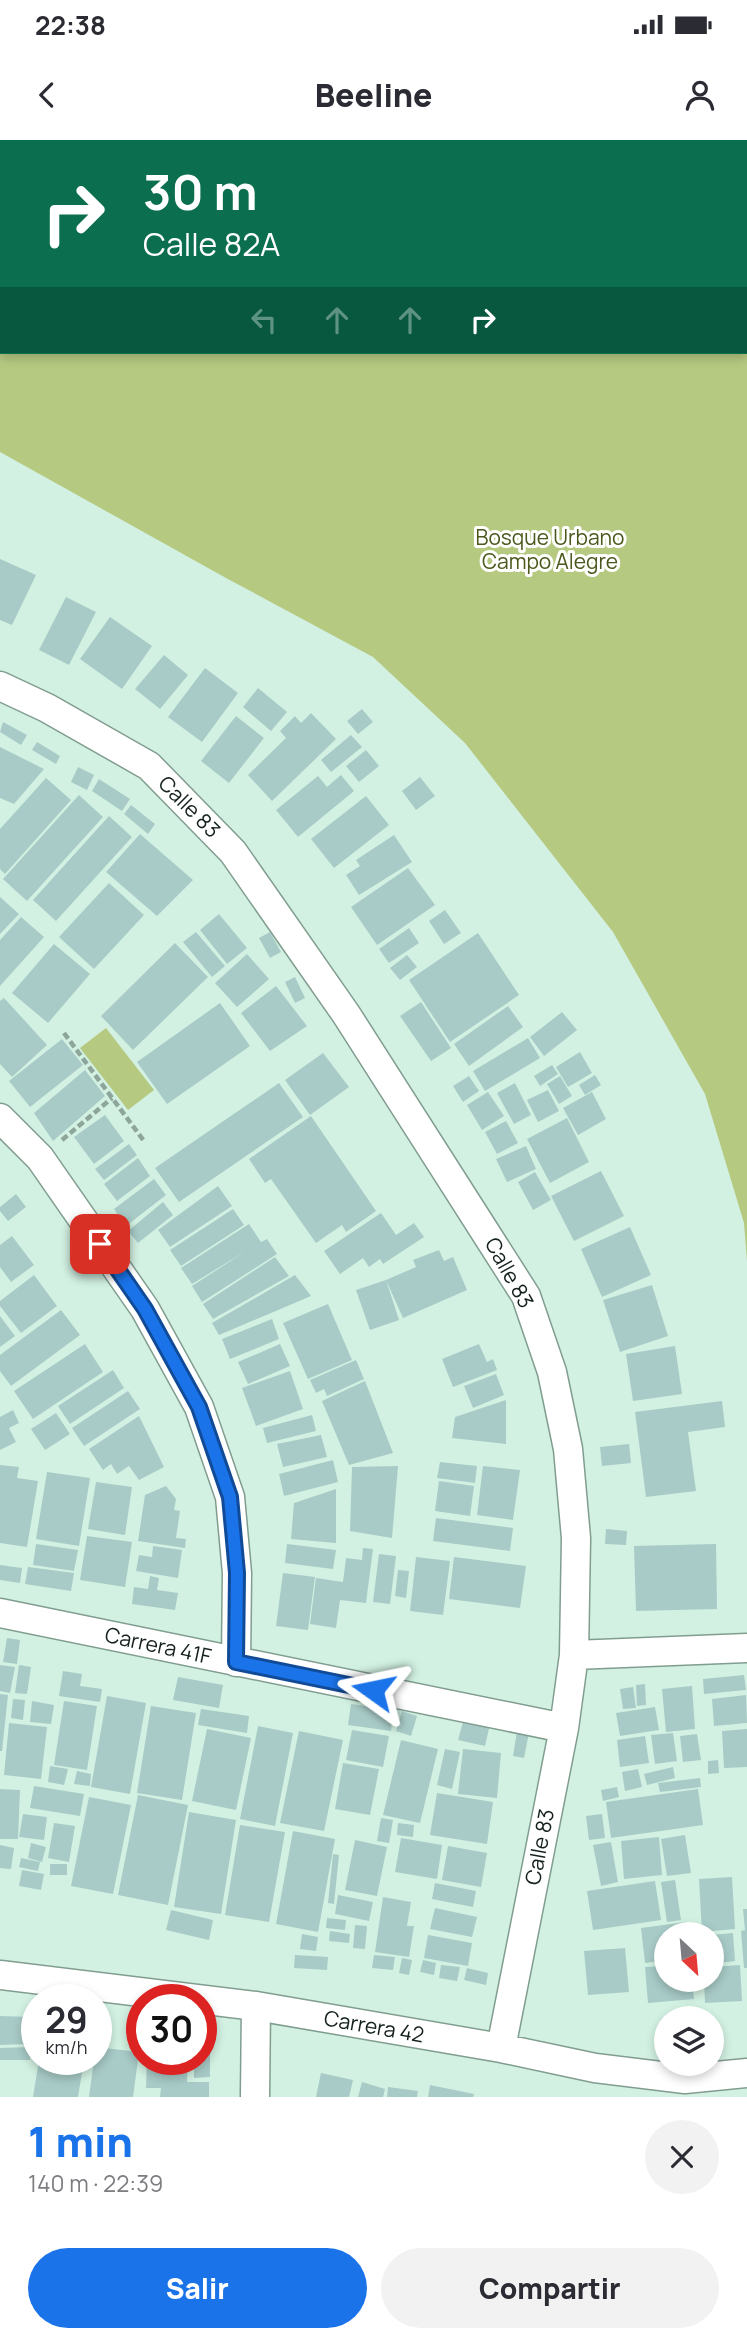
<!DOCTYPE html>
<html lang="es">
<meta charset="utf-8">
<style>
body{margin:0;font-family:Manrope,sans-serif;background:#f2f2f3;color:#2b2b33;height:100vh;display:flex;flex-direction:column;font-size:26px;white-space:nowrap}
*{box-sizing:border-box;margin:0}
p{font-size:23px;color:#7c7c81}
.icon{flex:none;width:38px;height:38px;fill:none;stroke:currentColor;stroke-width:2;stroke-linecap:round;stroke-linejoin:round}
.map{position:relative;height:1957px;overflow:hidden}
.side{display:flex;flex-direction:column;background:#fff;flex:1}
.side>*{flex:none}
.hud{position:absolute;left:0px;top:0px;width:747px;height:214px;box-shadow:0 4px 10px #0003;background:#0b6e4f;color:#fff;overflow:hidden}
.needle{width:46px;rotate:154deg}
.fabs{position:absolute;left:654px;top:1782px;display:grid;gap:14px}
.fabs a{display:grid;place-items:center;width:70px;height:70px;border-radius:50%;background:#fff;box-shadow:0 4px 10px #0003;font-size:35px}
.speed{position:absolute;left:21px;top:1844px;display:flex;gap:14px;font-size:35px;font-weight:700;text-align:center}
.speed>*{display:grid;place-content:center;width:91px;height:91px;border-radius:50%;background:#fff;box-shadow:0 4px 10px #0003;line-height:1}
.speed small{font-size:18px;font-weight:400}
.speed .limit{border:10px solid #d22;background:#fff;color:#111}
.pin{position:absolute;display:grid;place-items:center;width:60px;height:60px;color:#fff;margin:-30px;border-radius:14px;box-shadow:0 4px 10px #0006}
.me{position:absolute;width:77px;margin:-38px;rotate:282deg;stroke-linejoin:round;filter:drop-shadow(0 0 5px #0008)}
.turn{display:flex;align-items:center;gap:24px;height:147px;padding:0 28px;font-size:32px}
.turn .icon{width:91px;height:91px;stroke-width:2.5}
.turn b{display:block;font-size:49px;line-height:60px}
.lanes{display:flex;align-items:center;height:66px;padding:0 28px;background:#0003;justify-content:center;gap:35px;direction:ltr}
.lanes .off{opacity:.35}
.round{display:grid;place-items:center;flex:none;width:74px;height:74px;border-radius:37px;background:#f2f2f3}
.headline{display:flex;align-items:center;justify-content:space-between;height:119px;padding:0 28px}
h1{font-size:42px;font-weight:800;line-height:52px;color:#1a73e8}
.button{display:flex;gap:14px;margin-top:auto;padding:14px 28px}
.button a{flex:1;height:80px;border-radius:42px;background:#1a73e8;color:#fff;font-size:28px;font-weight:800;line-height:80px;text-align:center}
.button a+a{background:#f2f2f3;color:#2b2b33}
.status{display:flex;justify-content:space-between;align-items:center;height:49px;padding:0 35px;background:#fff;direction:ltr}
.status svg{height:19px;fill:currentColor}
header{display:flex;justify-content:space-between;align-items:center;height:91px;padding:0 28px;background:#fff;font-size:32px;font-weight:800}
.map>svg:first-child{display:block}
</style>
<div class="status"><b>22:38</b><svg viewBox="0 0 49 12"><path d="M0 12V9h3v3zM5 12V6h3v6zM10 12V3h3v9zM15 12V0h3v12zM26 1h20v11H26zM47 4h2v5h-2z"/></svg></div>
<header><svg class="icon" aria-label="back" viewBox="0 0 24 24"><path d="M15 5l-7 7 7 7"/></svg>Beeline<svg class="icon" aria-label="person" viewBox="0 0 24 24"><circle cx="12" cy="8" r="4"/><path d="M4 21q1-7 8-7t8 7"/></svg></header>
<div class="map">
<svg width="747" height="1957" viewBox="0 0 747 1957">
<rect width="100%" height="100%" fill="#d2f1e2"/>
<path fill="#b6c981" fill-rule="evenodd" d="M0 0H747V1121L744 1083 705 954 613 792 465 603 373 517 226 438 0 312ZM2 2H746V212H2Z
M106 888 154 950 128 970 80 908Z"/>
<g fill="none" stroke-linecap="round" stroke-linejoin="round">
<path stroke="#5ddaee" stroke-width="9" d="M645 0 648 2
M286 2 288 0
M0 148 2 147"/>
</g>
<path fill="#a8cbc7" d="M0 419 36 435 12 485 0 480Z
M66 457 96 472 69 525 39 510Z
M110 477 152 506 122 549 80 519Z
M164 515 188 535 160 569 135 549Z
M205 528 238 553 202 602 168 577Z
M258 548 287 572 271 591 243 567Z
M362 569 373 582 358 594 347 581Z
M311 573 336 599 272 661 248 635 286 598 280 591 295 576 301 583Z
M236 576 264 598 229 643 201 621Z
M3 582 27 595 21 605 0 592Z
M351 595 362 607 331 632 321 620Z
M37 602 60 616 56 624 32 610Z
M0 607 44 629 14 664 0 658Z
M366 610 379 626 359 642 346 626Z
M78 627 94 635 87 650 71 642Z
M341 635 354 651 298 697 276 670 318 636 327 647Z
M420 637 435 656 416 670 402 651Z
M46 638 71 660 5 734 0 729V689Z
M99 639 130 659 122 671 92 651Z
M79 655 103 677 27 761 3 739Z
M366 656 389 685 334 728 311 699Z
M131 665 155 684 148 694 124 674Z
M109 676 132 697 56 781 33 760Z
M140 694 193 740 157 776 106 732Z
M394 695 412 722 359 755 346 735 360 726 356 720Z
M408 728 435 765 377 805 351 767Z
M109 743 144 775 94 829 59 797Z
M0 757 19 774 0 794Z
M445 770 461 793 444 804 429 781Z
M219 774 247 808 227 824 200 790Z
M21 777 44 797 0 846V800Z
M409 788 419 803 389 823 379 809Z
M196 792 225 826 212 837 183 802Z
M270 792 281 812 270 818 259 798Z
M478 793 519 855 450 902 409 840Z
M175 803 208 837 133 910 101 876Z
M54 804 90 834 48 883 12 853Z
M247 814 269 839 237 867 215 843Z
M407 815 417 827 400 840 390 828Z
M295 837 305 858 295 863 285 842Z
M276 846 307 886 270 911 241 873Z
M4 858 47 905 12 937 0 924V861Z
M421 862 451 908 431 921 400 876Z
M220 863 250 906 167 964 137 922Z
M508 866 523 887 469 926 454 904Z
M562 872 577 890 544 916 530 897Z
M528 898 540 918 485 951 473 931Z
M62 899 83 925 30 967 9 941Z
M580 912 592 933 568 947 556 927Z
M323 913 349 947 310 975 285 940Z
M552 925 558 934 540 946 534 936Z
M85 930 105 956 53 1001 34 973Z
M595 935 601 945 585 955 579 945Z
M469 936 479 951 463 962 453 946Z
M560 936 572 956 559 964 547 944Z
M279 943 303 977 179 1062 155 1028Z
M515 943 531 975 514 984 497 953Z
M548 950 559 971 538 982 527 960Z
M488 952 504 976 482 990 467 965Z
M592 952 606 979 578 995 563 968Z
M105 975 124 1001 94 1024 74 997Z
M311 976 376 1071 346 1092 342 1085 316 1103 271 1039 265 1043 249 1019Z
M567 978 589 1022 550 1043 527 999Z
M506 981 518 1003 497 1014 485 992Z
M129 1004 137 1015 104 1040 95 1029Z
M526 1006 536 1029 507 1042 496 1019Z
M138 1018 150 1036 117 1061 104 1044Z
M601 1031 624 1076 574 1101 551 1056Z
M535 1032 551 1060 533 1070 518 1042Z
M154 1039 166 1055 126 1086 114 1069Z
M218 1046 232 1066 170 1107 158 1090Z
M16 1054 26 1067 8 1081 0 1071V1067Z
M163 1062 173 1075 138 1103 128 1091Z
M233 1069 244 1085 181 1126 170 1110Z
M381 1073 396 1095 414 1083 424 1097 383 1124 380 1119 369 1127 363 1118 340 1134 324 1111Z
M249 1084 261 1102 267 1099 277 1114 202 1162 192 1146 246 1111 192 1144 181 1128Z
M630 1087 651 1135 602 1157 581 1109Z
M12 1096 34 1125 11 1142 0 1127V1105Z
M439 1110 444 1121 453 1117 467 1150 403 1178 386 1140 416 1127 413 1120Z
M275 1117 289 1136 213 1179 203 1164Z
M34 1135 57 1166 21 1193 0 1166V1161Z
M295 1135 311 1156 219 1195 212 1183Z
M386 1140 399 1180 370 1190 356 1150Z
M652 1145 668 1196 620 1212 603 1160Z
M328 1164 352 1220 308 1239 283 1183Z
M61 1170 80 1195 11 1246 0 1231V1215Z
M0 1176 15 1196 0 1207Z
M272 1179 279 1199 230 1219 222 1199Z
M85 1204 103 1232 33 1279 14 1251Z
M280 1204 290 1226 248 1244 238 1222Z
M479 1204 487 1222 493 1219 497 1230 453 1247 442 1219Z
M675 1206 682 1254 633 1261 626 1214Z
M356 1220 364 1239 327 1256 324 1249 316 1253 310 1240Z
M113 1230 124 1248 70 1284 58 1266Z
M290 1231 303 1269 256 1286 242 1248Z
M496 1234 504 1255 473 1268 464 1246Z
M365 1241 393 1313 349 1325 322 1261Z
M128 1251 140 1269 84 1306 72 1288Z
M506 1260V1304L452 1298 455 1277Z
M722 1261 725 1287 688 1292 696 1351 646 1357 635 1272Z
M13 1270 19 1283 9 1288 16 1302 0 1310V1277Z
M56 1273 70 1294 45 1310 31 1289Z
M312 1275 316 1291 267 1303 263 1288Z
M139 1276 164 1327 139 1340 129 1326 117 1334 111 1324 103 1330 89 1309Z
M321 1295 327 1317 283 1327 277 1304Z
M629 1304 631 1323 602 1326 600 1307Z
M333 1320 338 1342 284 1356 279 1334Z
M440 1322 477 1326 475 1343 437 1338Z
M0 1325 19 1327 17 1338 38 1341 27 1407 0 1403Z
M398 1326 392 1398 350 1391 352 1327Z
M483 1326 520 1330 513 1380 477 1375Z
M47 1332 90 1338 79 1406 36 1399Z
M439 1341 474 1346 470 1376 435 1371Z
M96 1342 132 1347 125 1395 88 1389Z
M166 1346 176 1359 174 1370 180 1371 176 1398 186 1399 185 1408 138 1401 145 1355Z
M336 1349V1403L291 1399 294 1363Z
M436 1378 513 1388 510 1411 433 1401Z
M606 1389 627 1391 626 1405 605 1404Z
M87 1396 132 1402 125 1447 80 1440Z
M36 1404 78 1410 74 1431 33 1425Z
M287 1404 336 1410 333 1429 285 1423Z
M716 1404 717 1469 636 1471 634 1406Z
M153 1406 182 1410 178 1438 136 1431 139 1415 152 1417Z
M363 1408 373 1409 366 1463 340 1460 336 1488 310 1484 316 1438 343 1442 346 1418 362 1420Z
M379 1414 396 1416 390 1464 373 1462Z
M416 1417 450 1421 443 1475 410 1471Z
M454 1417 526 1426 520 1468 449 1459Z
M0 1425 22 1428 20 1443 0 1440Z
M28 1427 74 1433 71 1451 25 1444Z
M398 1430 409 1431 406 1458 395 1456Z
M283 1433 315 1437 308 1490 276 1486Z
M150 1436 159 1438 157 1450 178 1453 175 1470 132 1464 134 1447 148 1449Z
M7 1498 20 1500 17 1524 3 1522Z
M0 1525 15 1527 10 1553 0 1551Z
M19 1525 31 1527 27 1554 15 1553Z
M63 1531 82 1534 80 1546 102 1549 100 1562 59 1556Z
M744 1535 746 1550 704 1554 703 1539Z
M178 1537 223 1545 219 1568 173 1560Z
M645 1544 646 1565 637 1566 636 1545Z
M692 1546 695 1589 666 1592 662 1549Z
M633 1547 636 1568 623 1569 620 1549Z
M0 1554 8 1555 2 1611H0Z
M746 1555 747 1583 714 1586 712 1559Z
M107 1556 146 1563 130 1654 91 1647Z
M13 1559 25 1560 23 1580 11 1578Z
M32 1561 54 1565 51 1584 30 1582Z
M64 1561 97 1566 87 1630 54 1625Z
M351 1564 393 1570 391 1591 348 1585Z
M151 1566 196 1573 182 1660 137 1653Z
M655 1567 659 1590 620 1596 616 1573Z
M201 1569 249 1576 247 1593 198 1585Z
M402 1571 417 1576 411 1596 396 1591Z
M464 1578 490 1584 485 1606 458 1600Z
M9 1583 47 1587 41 1639 4 1635Z
M258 1586 293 1593 275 1686 240 1679Z
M207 1589 251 1598 236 1670 192 1661Z
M747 1589V1627L724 1628 722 1591Z
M352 1590 389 1596 383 1627 346 1620Z
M299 1591 343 1600 324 1691 280 1683Z
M517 1591 529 1593 524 1618 513 1616Z
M673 1593 677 1621 655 1624 651 1595Z
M697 1594 701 1620 683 1622 680 1596Z
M645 1596 649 1623 620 1627 617 1600Z
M401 1600 438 1609 420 1683 383 1675Z
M445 1609 460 1612 452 1649 437 1645Z
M463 1609 501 1613 497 1658 458 1654Z
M718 1620 719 1633 708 1634V1621Z
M343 1623 379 1629 370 1675 335 1669Z
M50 1626 68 1629 64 1645 48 1642Z
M673 1627 675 1638 647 1645 644 1634Z
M638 1629 642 1647 625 1651 622 1632Z
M77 1631 91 1634 90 1646 74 1644Z
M700 1638 701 1647 660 1652 658 1643Z
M34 1646 84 1654 80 1676 30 1668Z
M617 1647 619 1657 603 1661 601 1650Z
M0 1649 20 1650 18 1699H0Z
M698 1649 703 1685 611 1698 606 1662Z
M437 1653 493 1662 487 1704 430 1695Z
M138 1655 188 1665 168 1765 118 1755Z
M89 1657 131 1665 113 1754 71 1746Z
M189 1672 236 1680 221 1774 174 1767Z
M23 1674 47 1677 44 1700 19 1697Z
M602 1674 605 1698 589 1700 586 1676Z
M381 1678 393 1680 389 1703 377 1701Z
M54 1683 75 1686 69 1722 48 1718Z
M398 1683 414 1685 413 1697 397 1695Z
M240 1685 285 1692 269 1782 225 1775Z
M293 1691 335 1699 318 1792 276 1784Z
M685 1695 691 1733 667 1736 661 1699Z
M659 1697 662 1735 624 1739 621 1701Z
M401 1698 442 1705 437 1739 395 1732Z
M355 1700 387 1707 377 1756 345 1750Z
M611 1702 618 1742 601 1746 593 1705Z
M31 1703 46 1707 42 1722 28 1718Z
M0 1705 14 1708 11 1729 0 1728Z
M448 1706 487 1713 481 1747 442 1740Z
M333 1714 339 1715 334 1764 328 1763Z
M21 1718 40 1722 38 1731 19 1727Z
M50 1724H67V1735H50Z
M22 1730 44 1734 41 1750 19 1746Z
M732 1737 735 1789 702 1792 699 1739Z
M675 1740 681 1780 667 1782 661 1742Z
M655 1741 661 1780 593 1790 587 1751Z
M435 1743 476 1751 473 1767 432 1759Z
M338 1755 373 1762 369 1781 335 1774Z
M383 1757 411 1762 407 1786H414L409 1817 375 1812Z
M435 1768 477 1777 472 1797 430 1789Z
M743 1769H747V1828H744L741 1791 745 1790Z
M171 1770 213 1780 209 1800 166 1790Z
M327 1778 346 1780 345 1790 326 1788Z
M686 1782 687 1794H667V1820L645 1823 641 1788Z
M355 1785 367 1786 365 1809 353 1808Z
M330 1791 350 1794 349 1803 329 1801Z
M733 1793 735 1821 712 1824V1795Z
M302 1794 318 1797 316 1811 300 1809Z
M428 1795 472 1803 468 1826 424 1818Z
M625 1808 629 1852 588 1855 584 1811Z
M295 1815 328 1817 327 1830 294 1828Z
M374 1815 395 1817 393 1830 372 1828Z
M402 1818 412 1820 409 1835 399 1833Z
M423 1820 436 1823 434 1835 420 1832Z
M441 1825 460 1827 457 1841 439 1838Z
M740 1825 742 1861 705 1863 704 1839H712V1827Z
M667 1826V1839H692L694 1859 648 1863 645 1827Z
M467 1828 488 1833 486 1845 464 1840Z
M0 1876 32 1877 30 1904 0 1905Z
M30 1907V1920H0V1908Z
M96 1907 139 1912 133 1957H89L94 1920H96Z
M201 1910H210V1937L194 1938V1920H201Z
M39 1920H84L78 1957H33Z
M147 1920H188L187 1942H209V1957H160L161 1948H146Z
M321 1933 353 1940 349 1957H316Z
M362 1942 385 1949 383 1957H358Z
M430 1945 474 1954 473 1957H428Z
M388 1947 418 1951 417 1957H387Z"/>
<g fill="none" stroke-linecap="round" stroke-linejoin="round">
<defs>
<path id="minor" d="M0 546 47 568 149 626 233 712 346 874 526 1156 552 1232 568 1309 576 1398 574 1515 564 1588 501 1908
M0 978 40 1018 145 1169 199 1267 230 1357 237 1433 236 1522
M0 1473 564 1588
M574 1515 747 1508
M0 1835 256 1866 501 1908 595 1928 685 1939 747 1933
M255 1957 256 1866"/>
</defs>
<use href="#minor" stroke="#819d90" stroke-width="31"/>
<path stroke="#8da59a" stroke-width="4.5" stroke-dasharray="7 3.5" stroke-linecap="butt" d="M64 893 144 1001
M62 1000 112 958"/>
<use href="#minor" stroke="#fff" stroke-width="28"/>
</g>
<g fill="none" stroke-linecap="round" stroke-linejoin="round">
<defs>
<path id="route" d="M100 1104 145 1169 199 1267 230 1357 237 1433 236 1522 373 1550"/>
</defs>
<use href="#route" stroke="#114b97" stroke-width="18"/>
<use href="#route" stroke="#1a73e8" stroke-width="12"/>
</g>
<g text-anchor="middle" stroke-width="6" stroke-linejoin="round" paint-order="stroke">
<g font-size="21" fill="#4a581b" stroke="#fff">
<text x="550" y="405">Bosque Urbano<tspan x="550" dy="24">Campo Alegre</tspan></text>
</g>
<g font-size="21" fill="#15211c" stroke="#fff">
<text transform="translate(189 667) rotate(45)" y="7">Calle 83</text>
<text transform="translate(509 1133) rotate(61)" y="7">Calle 83</text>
<text transform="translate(158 1506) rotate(12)" y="7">Carrera 41F</text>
<text transform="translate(540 1707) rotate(-79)" y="7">Calle 83</text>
<text transform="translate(374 1887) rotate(10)" y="7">Carrera 42</text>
</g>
</g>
</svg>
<div class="fabs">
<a><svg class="needle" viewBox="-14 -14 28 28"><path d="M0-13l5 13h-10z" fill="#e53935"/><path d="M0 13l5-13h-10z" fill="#7c7c81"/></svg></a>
<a><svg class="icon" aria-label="layers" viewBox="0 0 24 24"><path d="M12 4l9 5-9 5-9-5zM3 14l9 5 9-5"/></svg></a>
</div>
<div class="speed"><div>29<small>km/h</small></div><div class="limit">30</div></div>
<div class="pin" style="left:100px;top:1104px;background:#d93025"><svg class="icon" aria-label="arrive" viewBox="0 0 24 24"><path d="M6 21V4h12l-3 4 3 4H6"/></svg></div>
<svg class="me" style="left:373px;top:1550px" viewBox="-20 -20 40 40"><path d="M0-17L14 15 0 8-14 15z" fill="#1a73e8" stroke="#fff" stroke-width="4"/></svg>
<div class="hud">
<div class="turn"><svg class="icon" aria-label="right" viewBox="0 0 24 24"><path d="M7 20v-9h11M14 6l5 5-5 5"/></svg><div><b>30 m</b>Calle 82A</div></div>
<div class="lanes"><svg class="icon off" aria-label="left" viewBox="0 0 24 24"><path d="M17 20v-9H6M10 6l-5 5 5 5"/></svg><svg class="icon off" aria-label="ahead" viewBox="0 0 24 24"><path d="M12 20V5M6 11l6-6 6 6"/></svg><svg class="icon off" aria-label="ahead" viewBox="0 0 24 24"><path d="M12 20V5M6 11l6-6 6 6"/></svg><svg class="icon" aria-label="right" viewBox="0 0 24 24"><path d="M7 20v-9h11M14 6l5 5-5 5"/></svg></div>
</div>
</div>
<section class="side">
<div class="headline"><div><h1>1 min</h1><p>140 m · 22:39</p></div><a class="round"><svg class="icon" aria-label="close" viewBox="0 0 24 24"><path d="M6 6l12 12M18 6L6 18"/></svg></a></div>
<div class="button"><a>Salir</a><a>Compartir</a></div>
</section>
